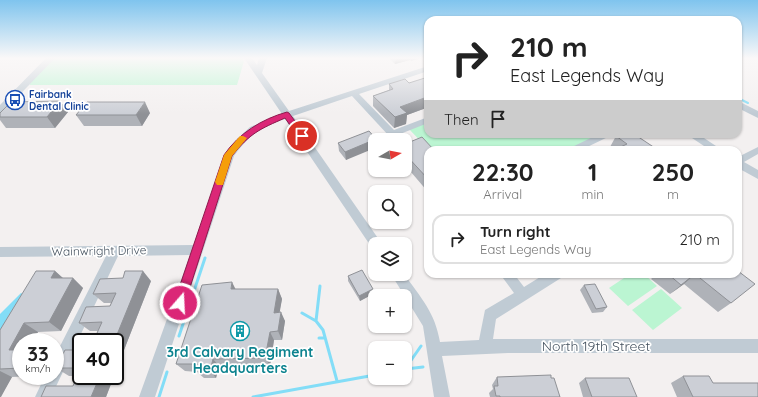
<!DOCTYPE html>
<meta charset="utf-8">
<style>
body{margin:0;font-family:Quicksand,sans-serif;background:#f6f6f6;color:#222;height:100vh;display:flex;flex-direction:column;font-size:15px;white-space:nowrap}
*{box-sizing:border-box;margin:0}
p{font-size:13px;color:#767676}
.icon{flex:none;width:22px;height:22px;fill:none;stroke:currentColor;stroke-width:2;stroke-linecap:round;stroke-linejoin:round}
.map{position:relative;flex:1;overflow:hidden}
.drawer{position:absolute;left:424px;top:146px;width:318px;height:132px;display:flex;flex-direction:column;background:#fff;border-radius:12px;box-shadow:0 1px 3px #0004}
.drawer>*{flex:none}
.guide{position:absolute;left:424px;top:16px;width:318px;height:122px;border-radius:12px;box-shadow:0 1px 3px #0004;background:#fff;color:#222;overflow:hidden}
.needle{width:26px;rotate:81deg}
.controls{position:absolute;left:368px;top:133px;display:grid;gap:8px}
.controls a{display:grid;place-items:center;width:44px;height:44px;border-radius:8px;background:#fff;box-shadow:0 1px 3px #0004;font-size:20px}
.speed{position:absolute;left:12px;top:333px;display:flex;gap:8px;font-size:20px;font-weight:700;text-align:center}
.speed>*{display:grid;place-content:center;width:52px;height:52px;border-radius:50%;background:#fff;box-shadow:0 1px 3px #0004;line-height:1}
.speed small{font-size:10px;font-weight:400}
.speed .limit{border:2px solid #111;border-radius:6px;background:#fff;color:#111}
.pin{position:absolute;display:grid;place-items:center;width:34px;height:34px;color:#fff;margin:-17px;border:2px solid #fff;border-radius:50%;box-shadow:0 1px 4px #0007}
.me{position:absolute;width:44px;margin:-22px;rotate:19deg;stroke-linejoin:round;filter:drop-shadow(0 0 3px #0008)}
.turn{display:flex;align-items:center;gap:14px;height:84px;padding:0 20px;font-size:18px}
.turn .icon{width:52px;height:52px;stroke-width:2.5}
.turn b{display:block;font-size:28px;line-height:34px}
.then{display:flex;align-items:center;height:38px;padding:0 20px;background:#0003;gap:8px;font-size:15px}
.eta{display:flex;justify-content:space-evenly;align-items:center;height:68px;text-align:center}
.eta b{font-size:24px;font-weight:700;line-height:28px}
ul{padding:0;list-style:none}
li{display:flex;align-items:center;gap:12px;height:50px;margin:0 8px 6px;padding:0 12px;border:2px solid #e0e0e0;border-radius:12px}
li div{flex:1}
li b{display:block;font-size:15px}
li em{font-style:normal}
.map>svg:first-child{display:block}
</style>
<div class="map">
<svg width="758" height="397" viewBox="0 0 758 397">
<rect width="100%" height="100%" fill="#f3f0f0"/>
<path fill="#bbf5d2" d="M54 58H242L244 61 237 85H30L29 83Z
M428 122V134H601L568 150H429L409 129Z
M630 274H644L657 286 628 306 609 288Z
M661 289 682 308 653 330 632 310Z"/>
<path fill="#83ddf7" d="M21 293 23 294 0 332V314Z"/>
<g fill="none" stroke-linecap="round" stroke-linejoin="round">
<path stroke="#83ddf7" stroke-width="2" d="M738 98 748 103"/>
<path stroke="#83ddf7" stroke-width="3" d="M302 313 316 321 323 330 337 381
M316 321 320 286
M179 336 205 258
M319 338H325
M405 369 421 346
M406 369 423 367
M159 397 167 372
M253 397 375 375"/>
<path fill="#c0cbd4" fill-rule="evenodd" d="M46 58H55L3 112 0 113V105Z
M244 58H252L257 65 259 58H267L262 73 289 111 428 66V71L359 94 394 130 428 117V123L395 136H389L352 96 293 116 382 244H375V249L372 248 285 119C260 128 250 134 234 156L155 397H139L190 255 118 256 51 397H35L45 376H55V356L106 256 0 257V247L194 245 225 153 236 140 250 127 282 114Z
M738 101 758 111V118L738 108Z
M599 134H612L610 136 581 150H568L570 148Z
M686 134H698L722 150H710Z
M758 147V154L744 162 758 170V179L738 168V157Z
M391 274H404C421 298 435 312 440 342L479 340 485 310 514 293 500 274H514L524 287 545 274H562L561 278 496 319 493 339H758V353H508L442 356 450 397H434L423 326Z"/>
</g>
<path fill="#afb2b8" d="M389 58H421L411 61 410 60 395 64Z
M428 77V110L426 108 407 115 406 124 394 128 373 106V96L389 90V84L409 83Z
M60 101 68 112 55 128H6L0 120V113Z
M150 113 142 126H84L76 115Z
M616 136 658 150H614L610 147Z
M376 139V140L346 160 339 151 338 143Z
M405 144 428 150V192L405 165Z
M55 271 63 278H73L83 288 61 331 38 332 32 342H21V376H33L12 377 0 397V330Z
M656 274H738L731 303 718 312 684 284 670 294 651 279Z
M348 276 373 294 360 301 348 281Z
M151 281 115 373V342L98 331H90L79 323 110 306 111 303H104L93 294Z
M584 285 607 307 603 312 592 313 580 290Z
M236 289H278L282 299 279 313 285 321 282 340H274L270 366H219L216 378H204L197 372 185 371 176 364Z
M81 350V376H114L106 397H41L73 386 78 376H69L56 368Z
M683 376 713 383 758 397H677L671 383Z
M497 377 551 378 560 397H490L489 393 493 389 492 385Z
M585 378 637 397H583L579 383Z"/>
<path fill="#8f9196" d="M396 58H410V60L395 64Z
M411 58H421L411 61Z
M427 97 426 108 407 115 406 124 394 128 395 117 400 107Z
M60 101 68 112 55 128 47 117Z
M145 102 150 113 142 126 136 115Z
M376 139 375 148 346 160 345 152Z
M55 271 66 281 51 278Z
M143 271 151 281 115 373V342H114Z
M695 274 684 284 670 294 681 285Z
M73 278 83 288 61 331 49 322Z
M232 282 237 292 231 289Z
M278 289 282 299 278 322 274 313Z
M373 289V294L360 301 359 296Z
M281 312 285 321 282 340 278 331Z
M24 323 38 332 32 342H21V356L9 350Z
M270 332 274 340 270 366 265 358Z
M213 359 219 366 216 378 210 371Z
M0 371 12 377 1 397H0Z
M100 376H114L106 397H91Z"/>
<path fill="#cccfd6" stroke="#8f9196" d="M428 77V98L427 97 400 107 407 113 395 117 373 96 393 89 389 84 405 79 409 83Z
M60 101 47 117H0V113L11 102Z
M87 102H145L136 115H76Z
M369 131 376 139 345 152 338 143Z
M619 134H634L658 150H614L627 144 616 136Z
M422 137 434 150H428V179L405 154V144Z
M592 148 595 150H588Z
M362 270 373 289 359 296 348 276Z
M36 271H55L51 278H73L49 322 24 323 9 350H21V368L0 369V330Z
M125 271H143L114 342H93L102 322 79 323 86 307 110 306 116 293 93 294 100 279 123 278Z
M738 271 755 284 731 303 695 274 681 285 668 274H738Z
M232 282 231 289H278L274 313 281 312 278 331 270 332 265 358 213 359 210 371H196L198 364H176L202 285Z
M595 284 607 307 596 309 584 285Z
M65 350H81V368H56Z
M81 368V376H100L91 397H41L46 386H73Z
M551 375V378H554L560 397H500V396H496L494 386H498L497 377Z
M683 376H709L713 383H758V397H693Z
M585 378H629L637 397H592Z"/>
<linearGradient id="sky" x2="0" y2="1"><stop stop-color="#7fc4ee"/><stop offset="0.51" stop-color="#faf8f8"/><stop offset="1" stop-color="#faf8f8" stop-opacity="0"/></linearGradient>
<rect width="758" height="114" fill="url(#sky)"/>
<path fill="#db2777" stroke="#8e194d" d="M287 112 289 113 306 136 304 138H299L285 118C260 129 250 133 232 156L185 303 183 306 180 308 176 306 174 303 224 155C239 133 262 119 287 112Z"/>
<path fill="#f59e0b" d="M240 136H243L247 138 232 156 223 185H217L215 182 224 155Z"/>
<defs>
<symbol id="bus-ring" viewBox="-11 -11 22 22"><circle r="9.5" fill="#fff" stroke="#1a4fb4" stroke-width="1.5"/><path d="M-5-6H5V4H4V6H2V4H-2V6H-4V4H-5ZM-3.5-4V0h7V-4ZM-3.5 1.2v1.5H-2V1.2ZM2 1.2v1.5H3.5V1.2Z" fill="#1a4fb4"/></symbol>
<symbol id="building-ring" viewBox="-11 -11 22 22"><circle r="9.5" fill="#fff" stroke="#0f9aa8" stroke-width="1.5"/><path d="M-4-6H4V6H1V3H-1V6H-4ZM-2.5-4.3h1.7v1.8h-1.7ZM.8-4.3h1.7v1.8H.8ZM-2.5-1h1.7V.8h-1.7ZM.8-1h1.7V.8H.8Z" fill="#0f9aa8"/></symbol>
</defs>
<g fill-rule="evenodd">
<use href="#bus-ring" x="4" y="89" width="22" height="22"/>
<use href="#building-ring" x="229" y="320" width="22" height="22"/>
</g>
<g text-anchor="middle" stroke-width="3.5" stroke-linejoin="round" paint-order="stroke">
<g font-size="10" font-weight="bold" fill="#164399" stroke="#fff" text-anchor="start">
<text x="29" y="98">Fairbank<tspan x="29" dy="12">Dental Clinic</tspan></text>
</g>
<g font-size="12" fill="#465360" stroke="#fff">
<text transform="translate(99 251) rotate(-1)" y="4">Wainwright Drive</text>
</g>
<g font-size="14" fill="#465360" stroke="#fff">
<text x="596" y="351">North 19th Street</text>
</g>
<g font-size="14" font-weight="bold" fill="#0d838f" stroke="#fff">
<text x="240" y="357">3rd Calvary Regiment<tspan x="240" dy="16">Headquarters</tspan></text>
</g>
</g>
</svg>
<div class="controls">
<a><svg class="needle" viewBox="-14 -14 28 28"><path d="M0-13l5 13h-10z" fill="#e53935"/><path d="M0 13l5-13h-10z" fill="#767676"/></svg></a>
<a><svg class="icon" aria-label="search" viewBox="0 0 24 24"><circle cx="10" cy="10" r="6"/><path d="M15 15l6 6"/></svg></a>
<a><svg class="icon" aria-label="layers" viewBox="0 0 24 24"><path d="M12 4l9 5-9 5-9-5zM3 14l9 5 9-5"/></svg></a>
<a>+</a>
<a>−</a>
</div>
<div class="speed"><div>33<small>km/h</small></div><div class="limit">40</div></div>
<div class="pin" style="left:302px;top:136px;background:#d93025"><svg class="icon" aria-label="arrive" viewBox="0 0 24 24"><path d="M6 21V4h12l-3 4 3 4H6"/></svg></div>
<svg class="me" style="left:180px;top:303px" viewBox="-20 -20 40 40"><circle r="17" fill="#db2777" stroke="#fff" stroke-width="3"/><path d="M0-11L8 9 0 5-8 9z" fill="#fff"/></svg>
<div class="guide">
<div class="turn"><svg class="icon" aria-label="right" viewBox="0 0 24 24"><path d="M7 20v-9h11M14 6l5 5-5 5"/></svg><div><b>210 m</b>East Legends Way</div></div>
<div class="then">Then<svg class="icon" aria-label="arrive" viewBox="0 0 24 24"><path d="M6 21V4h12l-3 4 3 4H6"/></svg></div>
</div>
<section class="drawer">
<div class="eta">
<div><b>22:30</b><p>Arrival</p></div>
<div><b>1</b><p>min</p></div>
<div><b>250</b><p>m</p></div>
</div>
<ul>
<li><svg class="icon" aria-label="right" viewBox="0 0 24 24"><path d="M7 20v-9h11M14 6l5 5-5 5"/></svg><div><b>Turn right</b><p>East Legends Way</p></div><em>210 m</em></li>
</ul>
</section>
</div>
